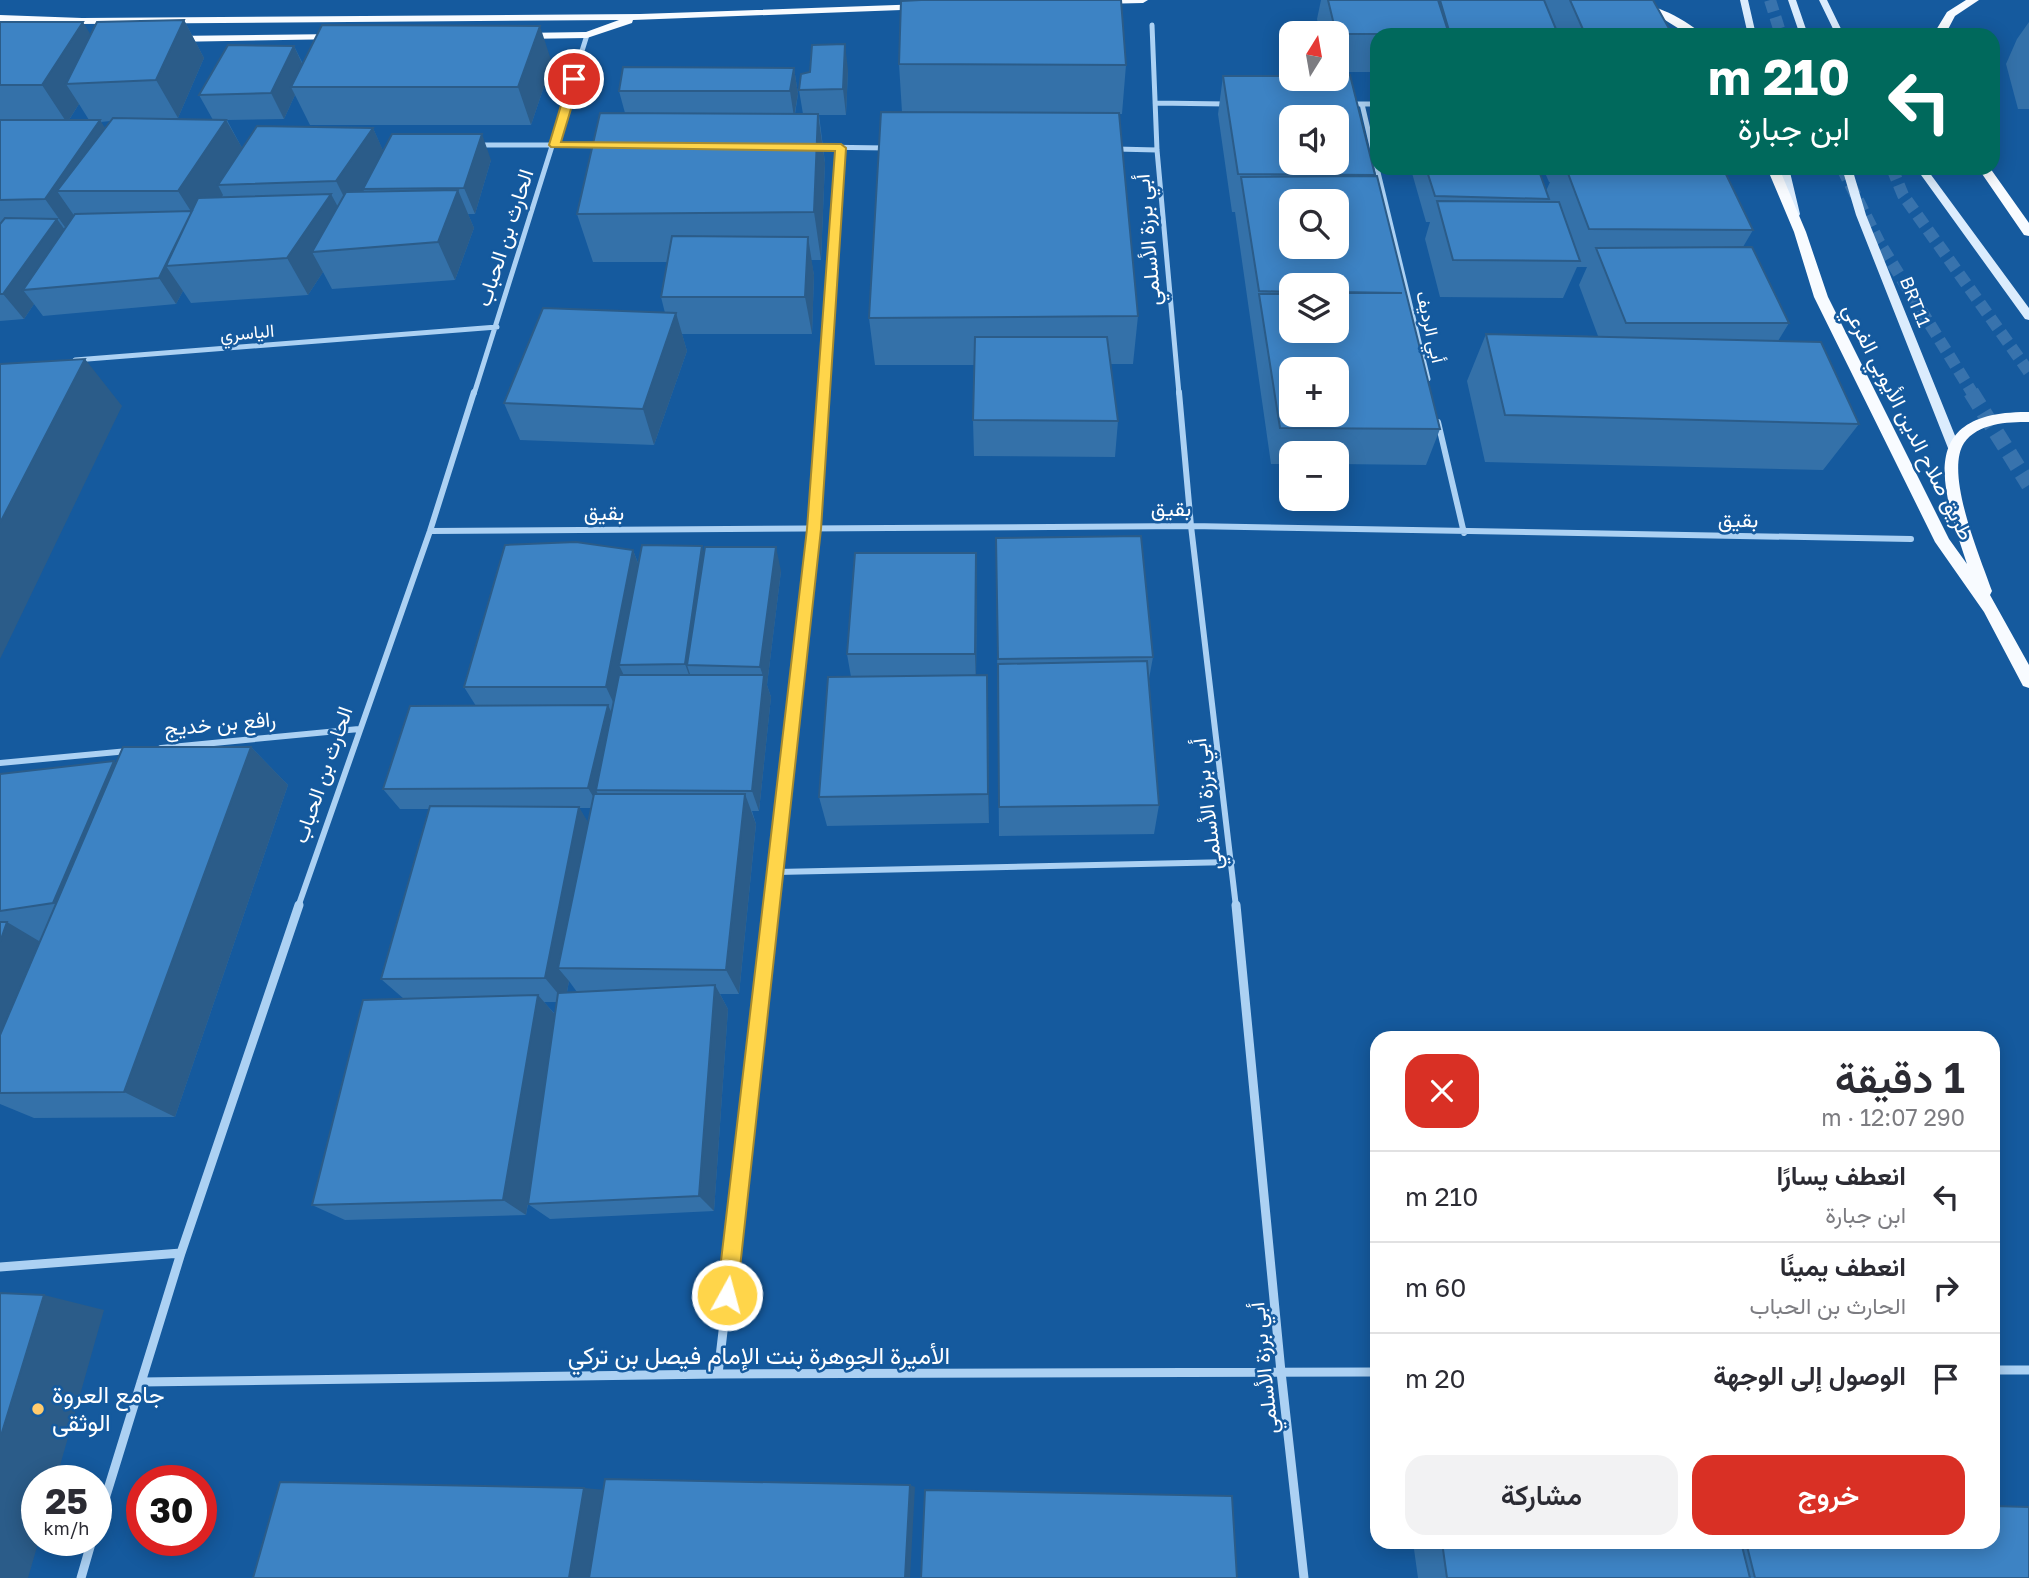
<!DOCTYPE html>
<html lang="ar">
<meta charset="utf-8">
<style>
body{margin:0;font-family:"Golos Text",Vazirmatn,sans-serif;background:#f2f2f3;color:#2b2b33;direction:rtl;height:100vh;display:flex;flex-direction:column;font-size:26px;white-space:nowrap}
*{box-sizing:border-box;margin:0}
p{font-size:23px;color:#7c7c81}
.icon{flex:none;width:38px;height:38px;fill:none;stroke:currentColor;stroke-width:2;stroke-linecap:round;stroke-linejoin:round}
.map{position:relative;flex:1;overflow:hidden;direction:ltr}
.side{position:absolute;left:1370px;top:1031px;width:630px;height:518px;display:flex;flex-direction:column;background:#fff;border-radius:21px;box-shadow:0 4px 18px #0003;direction:rtl}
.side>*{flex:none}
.hud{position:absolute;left:1370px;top:28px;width:630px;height:147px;border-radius:21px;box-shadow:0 4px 18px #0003;direction:rtl;background:#00695c;color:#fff;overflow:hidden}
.needle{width:46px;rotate:11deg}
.tools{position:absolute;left:1279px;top:21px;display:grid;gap:14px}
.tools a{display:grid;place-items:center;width:70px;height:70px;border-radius:14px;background:#fff;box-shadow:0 4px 18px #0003;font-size:35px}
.speed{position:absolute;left:21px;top:1465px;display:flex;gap:14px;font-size:35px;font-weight:700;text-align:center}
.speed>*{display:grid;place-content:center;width:91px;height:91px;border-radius:50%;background:#fff;box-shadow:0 4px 18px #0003;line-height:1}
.speed small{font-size:18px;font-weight:400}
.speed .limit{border:10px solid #d22;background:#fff;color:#111}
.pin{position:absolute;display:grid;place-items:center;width:60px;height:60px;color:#fff;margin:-30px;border:4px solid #fff;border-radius:50%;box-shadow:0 2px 7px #0007}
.me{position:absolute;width:77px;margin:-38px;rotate:7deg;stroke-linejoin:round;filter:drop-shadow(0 0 5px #0008)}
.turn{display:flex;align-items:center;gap:24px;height:147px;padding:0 35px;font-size:32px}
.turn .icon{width:91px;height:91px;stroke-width:2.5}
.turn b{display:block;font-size:49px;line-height:60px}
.round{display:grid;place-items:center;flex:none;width:74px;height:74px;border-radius:21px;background:#f2f2f3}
.headline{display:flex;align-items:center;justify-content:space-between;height:119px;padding:0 35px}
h1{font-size:42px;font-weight:600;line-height:52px}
.primary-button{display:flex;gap:14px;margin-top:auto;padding:14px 35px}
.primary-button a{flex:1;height:80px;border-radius:21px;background:#d93025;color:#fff;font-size:28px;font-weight:600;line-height:80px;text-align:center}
.primary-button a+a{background:#f2f2f3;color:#2b2b33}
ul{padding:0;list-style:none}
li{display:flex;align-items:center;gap:21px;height:91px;padding:0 35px;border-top:2px solid #e1e1e2}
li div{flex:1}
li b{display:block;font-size:26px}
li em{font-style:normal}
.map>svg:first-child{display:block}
</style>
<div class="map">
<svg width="2029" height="1578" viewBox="0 0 2029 1578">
<rect width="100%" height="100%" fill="#155a9e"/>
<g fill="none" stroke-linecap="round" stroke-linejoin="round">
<path stroke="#3873ad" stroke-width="12" stroke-dasharray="12 6" stroke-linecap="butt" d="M1770 0 1781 35
M1842 168 1879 242 1973 394
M1892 168 1903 195 2029 372"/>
<path stroke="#3873ad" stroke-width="16" stroke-dasharray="16 8" stroke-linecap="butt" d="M1971 392 2029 485"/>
<path stroke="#acd1f3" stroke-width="5" d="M1152 25 1157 150 1179 394
M1155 103 1226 104
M1350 104H1377
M1362 104 1377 168
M479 145H600
M815 147 887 148
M1116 149 1157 150
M1377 168 1428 379
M75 360 497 327
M474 394 587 35
M824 394 841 148"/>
<path stroke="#acd1f3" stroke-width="6" d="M1179 392 1191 526 1236 907
M1438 422 1464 533
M430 531 1191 526 1911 539
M161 748 359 729
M0 763 128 751
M777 872 1232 862
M298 907 430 531 474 392
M773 907 814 529 824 392"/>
<path stroke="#acd1f3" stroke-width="9" d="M1236 905 1281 1372 1304 1578
M0 1267 181 1253
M1993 1370H2029
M718 1374 773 905
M141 1382 718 1374 1377 1372
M96 1528 181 1253 299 905
M81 1578 92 1540"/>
<path fill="#dbecfd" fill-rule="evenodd" d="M1740 0H1748L1756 35H1748Z
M1788 0H1796L1808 35H1800Z
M1819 0H1827L1844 35H1836Z
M1779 168H1789L1800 214 1799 216 1795 217 1790 214Z
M1842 168H1852L1866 215 1960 448 1958 451 1954 452 1948 448 1856 215Z
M1916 168H1926L2029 308V320L2025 319Z"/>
<path fill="#f8fbff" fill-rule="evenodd" d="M1094 0H1148L1143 3 1099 4Z
M1619 0C1646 0 1682 16 1703 35H1689L1665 20Z
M1966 0H1979L1955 16 1945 35H1933L1947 12Z
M924 4 928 5V9L633 20 632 23 587 38 521 39 515 36 521 33 586 32 619 20 82 24 0 21V15L82 18 640 14Z
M339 34 343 35V39L171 42 165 39 171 36Z
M1767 168H1779L1806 232 1828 297 1949 539 1967 564C1942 489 1914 411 2029 412V422C2007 422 1978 423 1964 443 1944 474 1981 559 1992 591L1990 595 2029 665V688L2023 686 1984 612 1935 542 1814 297 1794 232Z
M1978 168H1990L2029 223V236L2024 235Z"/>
</g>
<path fill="#3471a9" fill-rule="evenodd" d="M1321 0H1653L1671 32 1670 35H1377V72H1337V33H1320L1317 19Z
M184 20 204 58 178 118 166 119 213 120 199 95 294 46 303 64 552 63 531 125H310L295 95 284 119 227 120 242 148 373 128 383 151 491 160 475 214H468L474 228 455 280 332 289 323 272 308 295 191 303 183 291 176 304 43 316 34 304 24 319 0 321V22L91 35ZM79 104 89 120H69ZM110 121 105 129 101 122Z
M2029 22V109H2018L2006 64 2017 39Z
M899 64 1126 65 1122 114H1119L1138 316 1133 364H1110L1118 421 1115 457 974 456 973 420 974 365H875L869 318 902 112Z
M794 68 798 94 795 114H803L799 90 848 70 846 115H819L825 163 821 260H811L814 275 812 334H682L687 351 654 445 520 440 504 403 665 313 661 297 667 262H593L577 214 625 113 619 91Z
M1223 76 1375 175 1440 429 1426 465 1337 464V453H1292V464H1271L1235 212H1232L1218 114ZM1292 285H1337V331H1292Z
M1414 168H1538L1546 191 1550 182H1549L1543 168H1723L1753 230 1743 247 1789 323 1778 341 1859 424 1823 470 1485 462 1467 381 1486 334 1598 336 1579 285 1587 267H1577L1563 298 1440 297 1425 239 1430 222H1426L1412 173Z
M996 538 1153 657 1149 679 1159 805 1154 834 999 836Z
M633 550 638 563 704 553 781 571 767 685 771 697 759 811H752L756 824 739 994H720L728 1009 714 1211 550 1219 528 1204 526 1215 345 1220 312 1205 404 999 381 979 430 809H400L383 789 476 706 464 687ZM579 808H591L588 823ZM569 981 577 992H567ZM544 1002H557L555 1014Z
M976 553 977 587 976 675 988 707 989 823 827 826 819 797 851 677 847 654Z
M251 747 288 785 175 1117 34 1118 0 1104V774L114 761 116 763Z
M1413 1542H1993L2029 1578H1418Z"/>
<path fill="#2b5c89" d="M184 20 204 58 178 118 156 80Z
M83 22 106 60 66 84 79 104 67 123 42 85Z
M540 26 552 63 531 125 518 87Z
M845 44 848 70 846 115 843 89Z
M294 46 306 72 291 87 295 95 284 119 271 93Z
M794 68 798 94 794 117 790 91Z
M818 114 825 163 821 260 814 212Z
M100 120 124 158 57 191 80 224 72 237 45 199Z
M226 120 248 158 218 185 223 195 203 227 166 266 183 291 176 304 159 278 192 213 178 191Z
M373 128 390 166 363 189 368 200 355 219 336 181Z
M482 134 491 160 475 214 464 188Z
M458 190 474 228 455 280 438 242Z
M331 194 351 231 312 252 323 272 308 295 287 258Z
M57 219 76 245 23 290 34 304 24 319 3 294Z
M808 237 814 275 812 334 805 297Z
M676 313 687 351 654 445 643 409Z
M85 359 122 406 0 659V523Z
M702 546 709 570 687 665 693 683V686L685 664Z
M776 547 781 571 767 685 771 697 759 811 752 791 764 679 760 667Z
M633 550 646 585 619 665 628 684 621 719 606 687Z
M976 553 977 587 976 686 975 654Z
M987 675 988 707 989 823 988 794Z
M608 705 618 726 596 790 601 800 600 808 588 788Z
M251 747 288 785 175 1117 124 1092Z
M114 761 149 791 93 929 53 903Z
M745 794 756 824 739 994 726 970Z
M579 807 596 836 558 968 569 981 565 1002 545 978Z
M7 922 49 947 0 1093V942Z
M715 985 728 1009 714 1211 699 1196Z
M538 995 558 1018 526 1215 503 1200Z
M44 1295 104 1310 56 1480H37V1540H39L28 1578H0V1439Z
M910 1485 915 1487 910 1578H905Z
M584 1488 606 1490 592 1578H569Z"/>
<path fill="#3d83c4" stroke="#2b5c89" stroke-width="2" fill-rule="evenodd" d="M921 0H1121L1126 65 899 64 901 1Z
M1328 0H1438L1449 34H1337L1336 33Z
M1440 0H1544L1558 34H1450Z
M1570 0H1653L1671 32 1585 34Z
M184 20 156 80 66 84 97 22Z
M0 22H83L42 85H0Z
M322 25 540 26 518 87H291Z
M845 44 843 89 799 90 801 74 810 72 812 45Z
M228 45 294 46 271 93 199 95Z
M623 67 794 68 790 91H619Z
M1337 75H1350L1375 175 1238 174 1223 76H1292V79H1337ZM1292 117H1337V163H1292Z
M881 112 1119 113 1138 316 869 318Z
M600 113 818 114 814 212 577 214Z
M113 118 226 120 178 191H57Z
M0 120H100L45 199 0 200Z
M257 126 373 128 336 181 218 185Z
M392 134H482L464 188 363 189Z
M1426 168H1538L1549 199 1435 196Z
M1566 168H1723L1753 230 1589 229Z
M1377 176 1440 429 1280 428 1259 294H1292V331H1337V293H1402L1337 292V285H1292V292L1259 291 1241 177ZM1292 201H1337V247H1292ZM1292 369H1337V415H1292Z
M458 190 438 242 312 252 346 192Z
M331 194 287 258 166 266 198 198Z
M1437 201 1559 202 1580 261 1453 260Z
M192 211 159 278 23 290 75 214Z
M5 218 57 219 3 294H0V224Z
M672 236 808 237 805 297H661Z
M1752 247 1789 323H1626L1596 248Z
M543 308 676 313 643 409 504 403Z
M1486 334 1821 342 1859 424 1505 415Z
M975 337H1107L1118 421 973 420Z
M85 359 0 523V364Z
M1141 536 1153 657 998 659 996 538Z
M576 542 633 550 606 687H464L505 545Z
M642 545 702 546 685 664 619 665Z
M705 547H776L760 667 687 665Z
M855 553H976L975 654H847Z
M1147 661 1159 805 999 807 998 664Z
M619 675H764L752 791 596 790Z
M987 675 988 794 819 797 828 677Z
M608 705 588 788 383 789 410 706Z
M123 747H251L124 1092 0 1093V1035Z
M114 761 53 903 0 911V774Z
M594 794H745L726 970 558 968Z
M430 806 579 807 545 978 381 979Z
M0 922H7L0 942Z
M715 985 699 1196 528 1204 558 993Z
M538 995 503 1200 312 1205 363 1000Z
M0 1293 44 1295 0 1439Z
M605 1479 910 1485 905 1578H589Z
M280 1482 584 1488 569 1578H253Z
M925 1490 1232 1496 1237 1578H921Z
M1993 1506 2029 1507V1578H1755L1746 1542H1993Z
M1442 1542H1741L1750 1578H1447Z"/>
<path fill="#ffd54a" stroke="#a68a30" stroke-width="2" d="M574 76 580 79 561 142 841 144 846 148 821 529 737 1295 734 1302 727 1305 720 1302 717 1295 807 529 835 151 551 147 549 145 569 79Z"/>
<circle fill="#ffcb6e" stroke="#155a9e" stroke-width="2.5" cx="38" cy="1409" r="7"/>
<g text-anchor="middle" stroke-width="5" stroke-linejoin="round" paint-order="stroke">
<g font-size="18" fill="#fff" stroke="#155a9e">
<text transform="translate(1915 302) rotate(68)" y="6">BRT11</text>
<text transform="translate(1430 327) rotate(77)" y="6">أبي الرديف</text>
<text transform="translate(247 333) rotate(-5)" y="6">الياسري</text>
</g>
<g font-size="21" fill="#fff" stroke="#155a9e">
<text transform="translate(505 238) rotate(-72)" y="7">الحارث بن الحباب</text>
<text transform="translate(1148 240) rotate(-95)" y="7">أبي برزة الأسلمي</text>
<text transform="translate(1908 422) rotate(63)" y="7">طريق صلاح الدين الأيوبي الفرعي</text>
<text x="1171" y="516">بقيق</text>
<text x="604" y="520">بقيق</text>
<text transform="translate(1738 520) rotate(1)" y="7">بقيق</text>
<text transform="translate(220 724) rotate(-5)" y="7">رافع بن خديج</text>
<text transform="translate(323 775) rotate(-71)" y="7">الحارث بن الحباب</text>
<text transform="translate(1207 804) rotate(-97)" y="7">أبي برزة الأسلمي</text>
<text transform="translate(1264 1368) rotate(-96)" y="7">أبي برزة الأسلمي</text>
</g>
<g font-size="24" fill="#fff" stroke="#155a9e">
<text x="759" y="1364">الأميرة الجوهرة بنت الإمام فيصل بن تركي</text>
</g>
<g font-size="24" fill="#fff" stroke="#155a9e" text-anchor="start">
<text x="52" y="1403">جامع العروة<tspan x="52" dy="28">الوثقى</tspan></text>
</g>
</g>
</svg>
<div class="tools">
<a><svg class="needle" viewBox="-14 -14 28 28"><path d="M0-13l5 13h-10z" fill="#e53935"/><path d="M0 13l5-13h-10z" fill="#7c7c81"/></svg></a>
<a><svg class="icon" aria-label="sound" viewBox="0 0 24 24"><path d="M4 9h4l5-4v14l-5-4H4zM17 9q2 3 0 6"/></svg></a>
<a><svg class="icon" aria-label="search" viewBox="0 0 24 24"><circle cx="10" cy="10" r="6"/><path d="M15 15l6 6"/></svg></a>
<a><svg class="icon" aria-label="layers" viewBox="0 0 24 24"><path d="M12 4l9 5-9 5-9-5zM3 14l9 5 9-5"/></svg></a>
<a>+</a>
<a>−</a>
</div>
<div class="speed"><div>25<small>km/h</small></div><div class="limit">30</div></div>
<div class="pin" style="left:574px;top:79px;background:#d93025"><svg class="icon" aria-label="arrive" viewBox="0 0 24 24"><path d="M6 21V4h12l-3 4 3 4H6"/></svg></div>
<svg class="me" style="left:727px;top:1295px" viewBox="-20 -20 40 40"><circle r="17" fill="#ffd54a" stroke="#fff" stroke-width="3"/><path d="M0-11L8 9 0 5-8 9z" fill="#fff"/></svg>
<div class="hud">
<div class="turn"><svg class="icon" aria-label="left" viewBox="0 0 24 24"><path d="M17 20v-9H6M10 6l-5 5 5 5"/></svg><div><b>210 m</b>ابن جبارة</div></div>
</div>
<section class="side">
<div class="headline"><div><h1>1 دقيقة</h1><p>290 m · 12:07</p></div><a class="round" style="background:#d93025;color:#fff"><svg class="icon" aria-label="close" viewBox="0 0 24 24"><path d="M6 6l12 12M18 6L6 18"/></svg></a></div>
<ul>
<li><svg class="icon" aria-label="left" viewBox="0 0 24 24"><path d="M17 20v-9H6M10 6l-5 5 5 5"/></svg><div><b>انعطف يسارًا</b><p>ابن جبارة</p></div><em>210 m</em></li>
<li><svg class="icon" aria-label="right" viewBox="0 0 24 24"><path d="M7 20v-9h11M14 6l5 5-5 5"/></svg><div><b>انعطف يمينًا</b><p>الحارث بن الحباب</p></div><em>60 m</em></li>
<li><svg class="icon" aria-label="arrive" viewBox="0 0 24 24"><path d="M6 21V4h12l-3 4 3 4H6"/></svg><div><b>الوصول إلى الوجهة</b></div><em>20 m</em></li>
</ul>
<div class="primary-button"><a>خروج</a><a>مشاركة</a></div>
</section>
</div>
